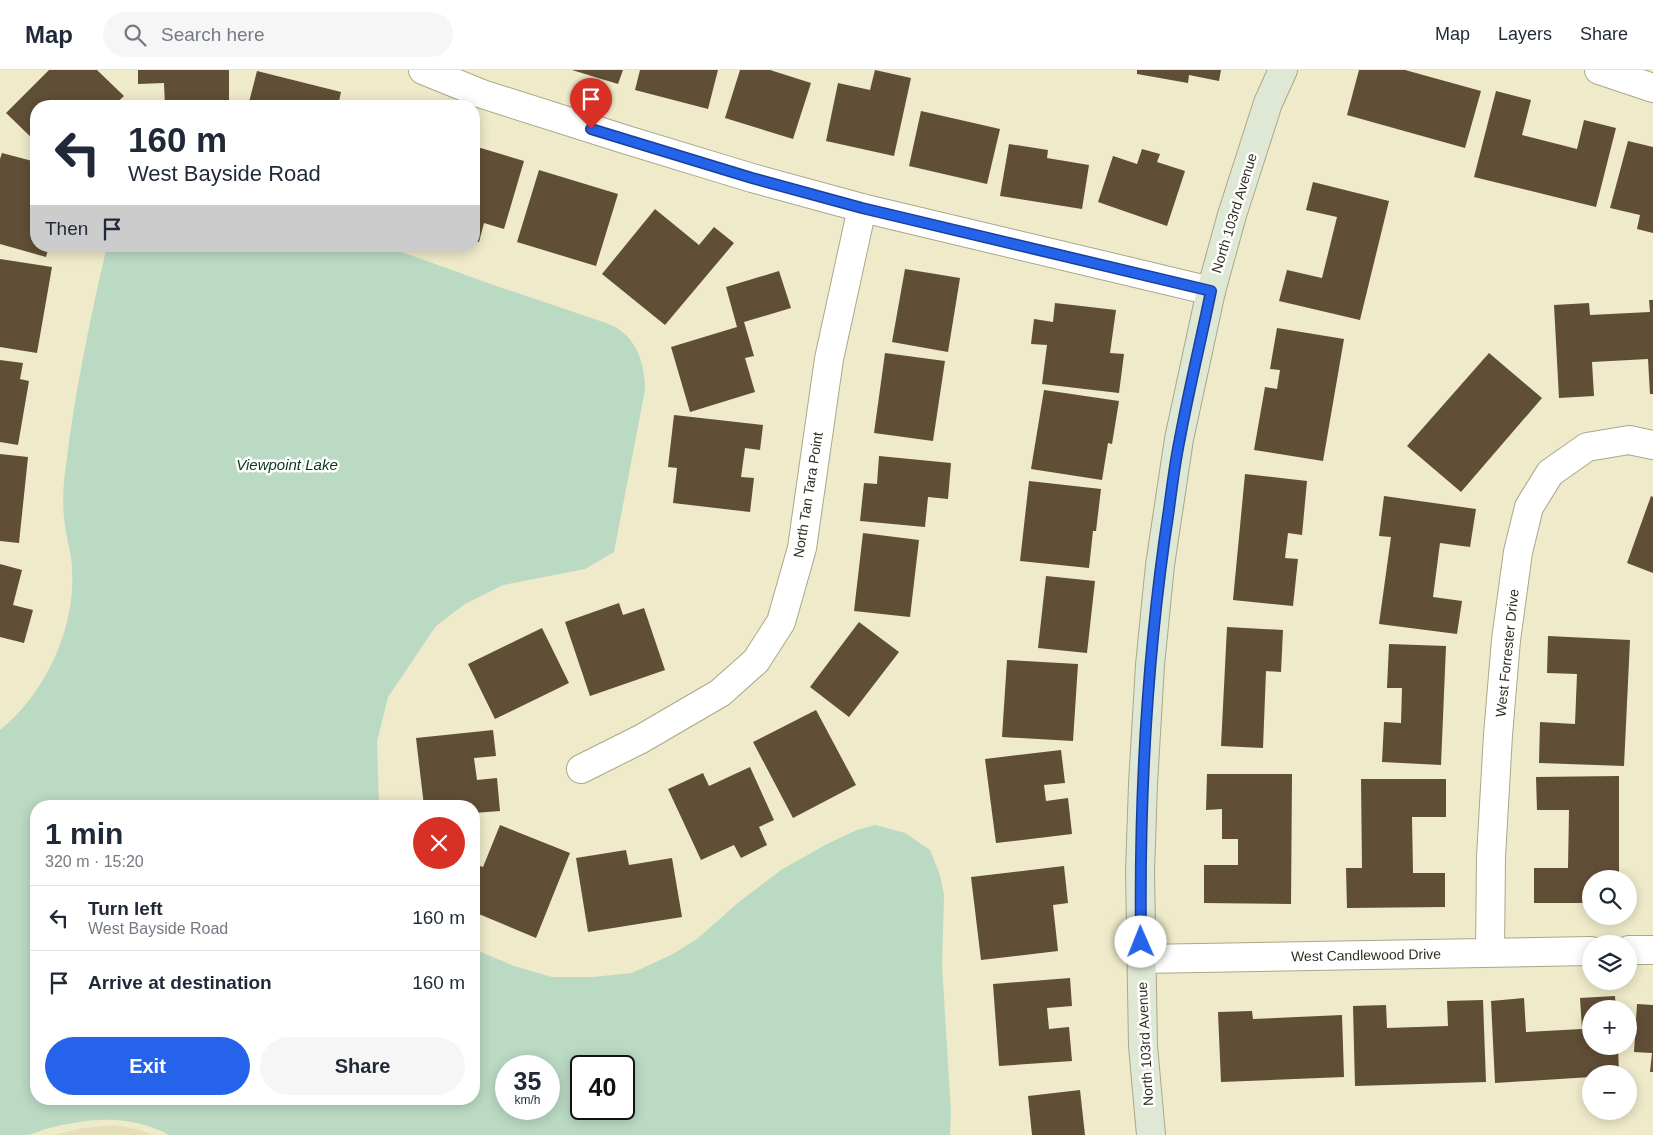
<!DOCTYPE html>
<meta charset="utf-8">
<style>
body{margin:0;font-family:Arial,sans-serif;background:#f6f6f7;color:#1f2937;height:100vh;display:flex;flex-direction:column;font-size:19px;white-space:nowrap}
*{box-sizing:border-box;margin:0}
p{font-size:16px;color:#747a83}
.icon{flex:none;width:28px;height:28px;fill:none;stroke:currentColor;stroke-width:2;stroke-linecap:round;stroke-linejoin:round}
.map{position:relative;flex:1;overflow:hidden}
.sheet{position:absolute;left:30px;top:730px;width:450px;height:305px;display:flex;flex-direction:column;background:#fff;border-radius:20px;box-shadow:0 2px 12px #0003}
.sheet>*{flex:none}
.hud{position:absolute;left:30px;top:30px;width:450px;height:152px;border-radius:20px;box-shadow:0 2px 12px #0003;background:#fff;color:#1f2937;overflow:hidden}
.controls{position:absolute;left:1582px;top:800px;display:grid;gap:10px}
.controls a{display:grid;place-items:center;width:55px;height:55px;border-radius:50%;background:#fff;box-shadow:0 2px 12px #0003;font-size:25px}
.speed{position:absolute;left:495px;top:985px;display:flex;gap:10px;font-size:25px;font-weight:700;text-align:center}
.speed>*{display:grid;place-content:center;width:65px;height:65px;border-radius:50%;background:#fff;box-shadow:0 2px 12px #0003;line-height:1}
.speed small{font-size:12px;font-weight:400}
.speed .limit{border:2px solid #111;border-radius:8px;background:#fff;color:#111}
.pin{position:absolute;display:grid;place-items:center;width:42px;height:42px;color:#fff;margin:-51px -21px;border-radius:50% 50% 50% 0;rotate:-45deg;box-shadow:0 0 5px #0007}
.pin .icon{rotate:45deg}
.me{position:absolute;width:55px;margin:-28px;rotate:359deg;stroke-linejoin:round;filter:drop-shadow(0 0 4px #0008)}
.turn{display:flex;align-items:center;gap:18px;height:105px;padding:0 15px;font-size:22px}
.turn .icon{width:65px;height:65px;stroke-width:2.5}
.turn b{display:block;font-size:35px;line-height:42px}
.then{display:flex;align-items:center;height:48px;padding:0 15px;background:#0003;gap:10px;font-size:19px}
.round{display:grid;place-items:center;flex:none;width:52px;height:52px;border-radius:26px;background:#f6f6f7}
.overview{display:flex;align-items:center;justify-content:space-between;height:85px;padding:0 15px}
h1{font-size:30px;font-weight:700;line-height:38px}
.cta{display:flex;gap:10px;margin-top:auto;padding:10px 15px}
.cta a{flex:1;height:58px;border-radius:30px;background:#2563eb;color:#fff;font-size:20px;font-weight:700;line-height:58px;text-align:center}
.cta a+a{background:#f6f6f7;color:#1f2937}
ul{padding:0;list-style:none}
li{display:flex;align-items:center;gap:15px;height:65px;padding:0 15px;border-top:1px solid #e0e1e3}
li div{flex:1}
li b{display:block;font-size:19px}
li em{font-style:normal}
header{display:flex;align-items:center;gap:30px;box-sizing:border-box;height:70px;padding:0 25px;background:#fff;border-bottom:1px solid #e0e1e3}
header strong{font-size:24px}
nav{display:flex;gap:28px;margin-inline-start:auto;font-size:18px}
.search{width:350px;height:45px;background:#f6f6f7;display:flex;align-items:center;gap:12px;box-sizing:border-box;padding:0 18px;border-radius:28px;color:#747a83;font-size:19px}
.map>svg:first-child{display:block}
</style>
<header>
<strong>Map</strong>
<div class="search"><svg class="icon" aria-label="search" viewBox="0 0 24 24"><circle cx="10" cy="10" r="6"/><path d="M15 15l6 6"/></svg>Search here</div>
<nav><a>Map</a><a>Layers</a><a>Share</a></nav>
</header>
<div class="map">
<svg width="1653" height="1065" viewBox="0 0 1653 1065">
<rect width="100%" height="100%" fill="#eeeaca"/>
<path fill="#e4dfb8" d="M116 1055 141 1060 152 1065H53L83 1058Z"/>
<path fill="#badac4" fill-rule="evenodd" d="M107 176H385L488 213 606 253C610 255 616 257 620 260 639 274 645 298 645 320L614 482 585 499 503 515 465 534 436 556 388 627 377 672 379 736H36V1029H474V879L514 896 552 907H593L632 903 673 884 697 869 739 832 781 800 827 774 857 760 875 755 905 763 930 780 940 805 944 825 942 895 951 1042 950 1065H169C129 1044 92 1048 49 1058 42 1060 34 1064 27 1065 18 1065 9 1065 0 1065V660C45 625 76 557 72 500 72 485 67 471 65 456 62 436 63 415 66 395 75 322 90 249 107 176ZM506 996H549V1039H506ZM624 996V1039H581V996Z"/>
<path fill="#614e36" d="M49 0H97L124 26 113 36H36V72L6 43Z
M138 0H229V36H165L164 13 138 14Z
M572 0H623L618 14Z
M640 0H718L708 39 635 20Z
M740 0H770L811 13 793 69 725 48Z
M875 0 911 8 894 86 826 71 838 13 870 20Z
M1137 0H1221L1219 11 1189 5 1188 13 1137 4Z
M1359 0H1405L1481 21 1465 78 1347 45Z
M257 1 341 22 338 36H248Z
M1496 21 1531 30 1522 65 1577 79 1584 50 1616 58 1596 137 1474 107Z
M921 41 1000 59 987 114 909 96Z
M1628 71 1653 77V163L1637 159 1640 145 1610 138Z
M1009 74 1048 80 1047 88 1089 95 1082 139 1000 126Z
M474 76 524 91 504 159 484 153 479 172 474 171Z
M1142 79 1160 84 1157 92 1185 101 1167 156 1098 132 1113 86 1137 94Z
M2 83 36 92V176H49L46 187 0 174V89Z
M539 100 618 124 596 196 517 172Z
M1313 112 1389 131 1360 250 1279 231 1287 200 1322 208 1337 147 1306 140Z
M655 139 699 175 714 157 734 173 665 255 602 204Z
M0 189 52 197 37 283 0 277Z
M905 199 960 208 948 282 892 272Z
M779 201 791 238 744 252 754 286 745 288 755 322 690 342 671 277 737 257 726 217Z
M1649 230H1653V324H1650L1648 289 1592 292 1594 326 1559 328 1554 235 1589 233 1590 245 1650 242Z
M1055 233 1116 240 1110 283 1124 284 1119 323 1042 314 1047 275 1031 274 1034 249 1053 252Z
M1277 258 1344 269 1323 391 1254 380 1265 317 1277 319 1280 300 1270 299Z
M885 283 945 291 933 371 874 363Z
M1489 283 1542 328 1461 422 1407 376Z
M0 290 23 293 20 309 29 311 18 375 0 372Z
M1044 320 1119 331 1112 374 1108 373 1102 410 1031 399Z
M674 345 763 355 760 380 745 378 741 407 754 408 750 442 673 433 677 398 668 397Z
M0 384 28 387 19 473 0 471Z
M879 386 951 393 948 429 928 427 925 457 860 451 864 413 877 414Z
M1245 404 1307 411 1302 465 1288 463 1285 488 1298 489 1293 536 1233 530Z
M1029 411 1101 419 1096 461H1093L1089 498 1020 491Z
M1384 426 1476 439 1470 477 1440 473 1433 527 1462 531 1457 564 1379 554 1391 467 1379 466Z
M1651 426 1653 427V503L1627 493Z
M863 463 919 470 910 547 854 541Z
M0 494 22 500 13 535 33 540 24 573 0 567Z
M1046 506 1095 511 1087 583 1038 578Z
M619 533 623 545 644 538 665 600 590 626 565 552Z
M859 552 899 582 849 647 810 617Z
M1227 557 1283 560 1281 602 1266 601 1263 678 1221 676Z
M542 558 569 613 495 649 468 594Z
M1548 566 1630 570 1624 696 1539 693 1540 652 1575 654 1577 604 1547 603Z
M1389 574 1446 576 1441 695 1382 692 1384 652 1401 653 1402 618H1387Z
M1007 590 1078 594 1073 671 1002 667Z
M816 640 856 715 793 748 753 672Z
M493 660 496 686 474 688 477 710 497 708 500 741 474 743V736H424L416 668Z
M1061 680 1065 713 1044 715 1046 731 1068 728 1072 764 996 773 985 689Z
M750 697 774 750 759 757 767 775 741 788 734 775 701 790 668 719 703 703 709 716Z
M1207 704H1292L1291 834 1204 833V795H1238V769H1222V739L1206 740Z
M1619 706V809H1591V833H1534V798H1568L1569 740H1537L1536 707Z
M1361 709H1446V747H1412L1413 803H1445V837L1347 838 1346 798H1362Z
M500 755 570 783 536 868 474 842V794L483 797Z
M626 780 629 795 672 788 682 847 588 862 576 788Z
M1064 796 1068 833 1053 835 1058 881 981 890 971 807Z
M1070 908 1072 936 1047 938 1049 959 1069 957 1072 991 999 996 993 914Z
M1615 926 1616 939H1591V976H1618L1619 1004H1591V1007L1495 1013 1491 931 1524 928 1526 962 1582 959 1580 928Z
M1483 930 1486 1012 1355 1016 1353 936 1386 935 1387 958 1448 956 1447 931Z
M1637 934 1653 935V1002H1650L1652 983 1634 982Z
M1252 941 1253 949 1342 945 1344 1007 1221 1012 1218 942Z
M1080 1020 1085 1065H1032L1028 1026Z"/>
<g fill="none" stroke-linecap="round" stroke-linejoin="round">
<defs>
<path id="street" d="M423 0 482 24 627 70 752 108 862 138 1211 221
M1599 0 1653 18
M581 699 641 669 720 623 756 591 781 552 802 478 829 289 862 138
M1629 880H1653
M1490 883 1491 787 1498 665 1506 570 1518 482 1529 437 1550 403 1587 377 1629 370 1653 375
M1141 889 1591 881"/>
<path id="secondary" d="M1151 1065 1143 976 1140 801 1143 714 1150 595 1160 495 1179 369 1211 221 1232 145 1268 33 1283 0"/>
</defs>
<use href="#street" stroke="#aba789" stroke-width="30"/>
<use href="#secondary" stroke="#aba789" stroke-width="30"/>
<use href="#street" stroke="#fff" stroke-width="28"/>
<use href="#secondary" stroke="#dfe8d5" stroke-width="28"/>
</g>
<g fill="none" stroke-linecap="round" stroke-linejoin="round">
<defs>
<path id="route" d="M591 59 752 108 862 138 1211 221C1201 270 1189 319 1180 368 1175 392 1172 416 1169 439 1147 582 1139 727 1141 872"/>
</defs>
<use href="#route" stroke="#184099" stroke-width="12"/>
<use href="#route" stroke="#2563eb" stroke-width="9"/>
</g>
<g text-anchor="middle" stroke-width="5" stroke-linejoin="round" paint-order="stroke">
<g font-size="14" fill="#302e22" stroke="#fff">
<text transform="translate(1234 143) rotate(-73)" y="5">North 103rd Avenue</text>
<text transform="translate(808 425) rotate(-81)" y="5">North Tan Tara Point</text>
<text transform="translate(1507 583) rotate(-84)" y="5">West Forrester Drive</text>
<text transform="translate(1366 885) rotate(-1)" y="5">West Candlewood Drive</text>
<text transform="translate(1145 974) rotate(-93)" y="5">North 103rd Avenue</text>
</g>
<g font-size="15" font-style="italic" fill="#0d3520" stroke="#fff">
<text x="287" y="400">Viewpoint Lake</text>
</g>
</g>
</svg>
<div class="controls">
<a><svg class="icon" aria-label="search" viewBox="0 0 24 24"><circle cx="10" cy="10" r="6"/><path d="M15 15l6 6"/></svg></a>
<a><svg class="icon" aria-label="layers" viewBox="0 0 24 24"><path d="M12 4l9 5-9 5-9-5zM3 14l9 5 9-5"/></svg></a>
<a>+</a>
<a>−</a>
</div>
<div class="speed"><div>35<small>km/h</small></div><div class="limit">40</div></div>
<div class="pin" style="left:591px;top:59px;background:#d93025"><svg class="icon" aria-label="arrive" viewBox="0 0 24 24"><path d="M6 21V4h12l-3 4 3 4H6"/></svg></div>
<svg class="me" style="left:1141px;top:872px" viewBox="-20 -20 40 40"><circle r="19" fill="#fff"/><path d="M0-13L10 11 0 6-10 11z" fill="#2563eb"/></svg>
<div class="hud">
<div class="turn"><svg class="icon" aria-label="left" viewBox="0 0 24 24"><path d="M17 20v-9H6M10 6l-5 5 5 5"/></svg><div><b>160 m</b>West Bayside Road</div></div>
<div class="then">Then<svg class="icon" aria-label="arrive" viewBox="0 0 24 24"><path d="M6 21V4h12l-3 4 3 4H6"/></svg></div>
</div>
<section class="sheet">
<div class="overview"><div><h1>1 min</h1><p>320 m · 15:20</p></div><a class="round" style="background:#d93025;color:#fff"><svg class="icon" aria-label="close" viewBox="0 0 24 24"><path d="M6 6l12 12M18 6L6 18"/></svg></a></div>
<ul>
<li><svg class="icon" aria-label="left" viewBox="0 0 24 24"><path d="M17 20v-9H6M10 6l-5 5 5 5"/></svg><div><b>Turn left</b><p>West Bayside Road</p></div><em>160 m</em></li>
<li><svg class="icon" aria-label="arrive" viewBox="0 0 24 24"><path d="M6 21V4h12l-3 4 3 4H6"/></svg><div><b>Arrive at destination</b></div><em>160 m</em></li>
</ul>
<div class="cta"><a>Exit</a><a>Share</a></div>
</section>
</div>
